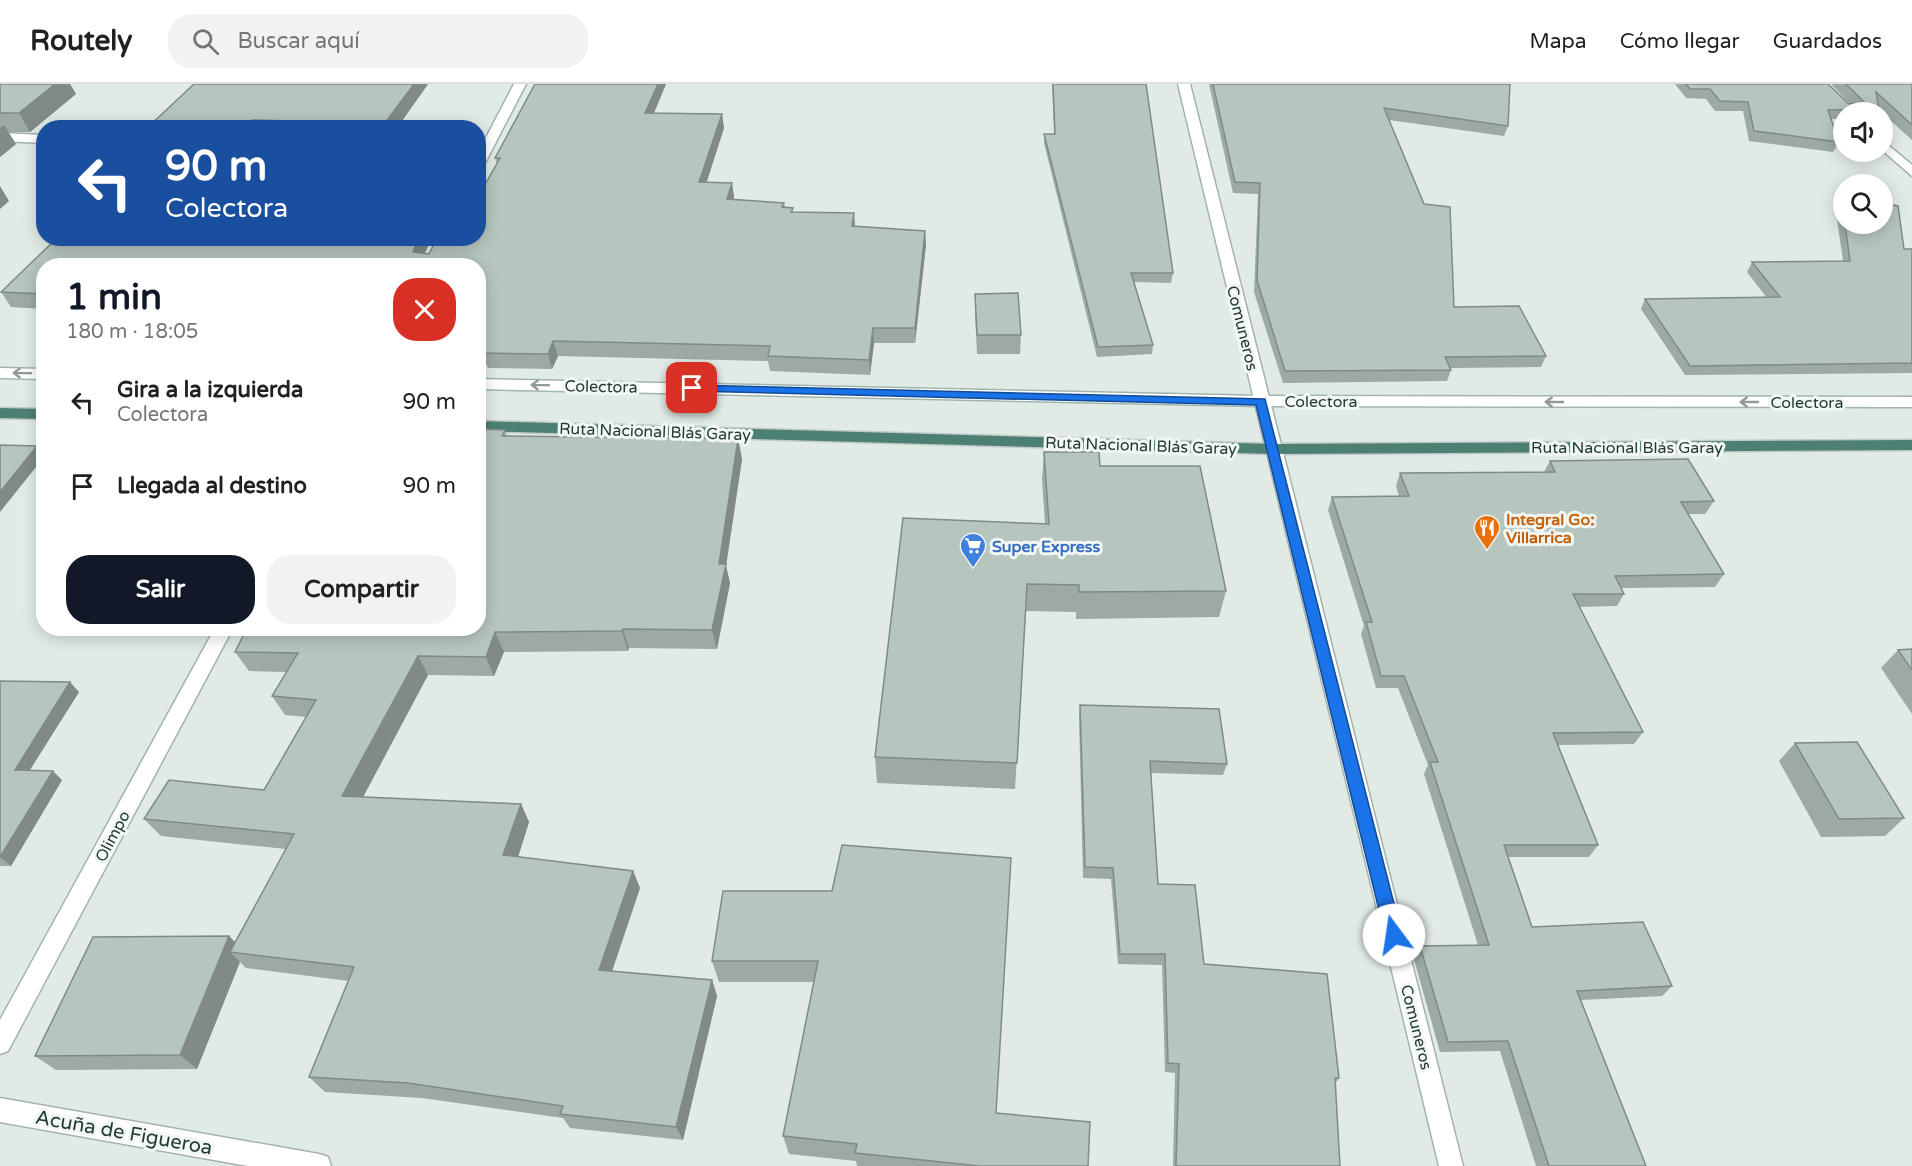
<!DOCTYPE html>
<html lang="es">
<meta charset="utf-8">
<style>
body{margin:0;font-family:"Varela Round",sans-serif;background:#f2f2f2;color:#202124;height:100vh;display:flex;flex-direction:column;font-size:22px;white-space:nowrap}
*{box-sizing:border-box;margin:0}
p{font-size:20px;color:#757577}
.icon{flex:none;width:33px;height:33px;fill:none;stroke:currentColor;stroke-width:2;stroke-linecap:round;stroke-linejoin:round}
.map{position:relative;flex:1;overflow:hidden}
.drawer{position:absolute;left:36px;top:174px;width:450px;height:378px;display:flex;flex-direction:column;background:#fff;border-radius:24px;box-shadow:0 3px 15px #0003}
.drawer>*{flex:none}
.hud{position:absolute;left:36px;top:36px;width:450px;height:126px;border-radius:24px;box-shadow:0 3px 15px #0003;background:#1a4fa0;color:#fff;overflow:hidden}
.fabs{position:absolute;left:1833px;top:18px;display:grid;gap:12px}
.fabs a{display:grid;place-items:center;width:60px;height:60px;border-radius:50%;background:#fff;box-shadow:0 3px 15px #0003;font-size:30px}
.pin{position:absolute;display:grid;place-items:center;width:51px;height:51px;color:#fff;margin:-26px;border-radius:12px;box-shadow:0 3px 9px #0006}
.me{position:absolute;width:66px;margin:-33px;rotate:346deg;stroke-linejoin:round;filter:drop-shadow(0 0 4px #0008)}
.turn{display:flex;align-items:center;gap:21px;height:126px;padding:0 30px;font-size:27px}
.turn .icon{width:78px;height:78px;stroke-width:2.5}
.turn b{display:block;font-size:42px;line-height:51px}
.round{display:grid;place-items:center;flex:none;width:63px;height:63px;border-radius:24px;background:#f2f2f2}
.summary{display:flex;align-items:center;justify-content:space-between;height:102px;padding:0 30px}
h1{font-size:36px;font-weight:800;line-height:45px;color:#111827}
.action{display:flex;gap:12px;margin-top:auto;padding:12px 30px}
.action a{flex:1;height:69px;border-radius:24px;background:#111827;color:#fff;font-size:24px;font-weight:800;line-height:69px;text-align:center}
.action a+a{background:#f2f2f2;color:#202124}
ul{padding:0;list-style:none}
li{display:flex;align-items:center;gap:18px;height:84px;padding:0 30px}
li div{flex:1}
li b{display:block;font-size:22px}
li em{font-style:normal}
header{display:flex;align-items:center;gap:36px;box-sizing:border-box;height:84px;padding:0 30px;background:#fff;border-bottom:2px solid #e0e0e0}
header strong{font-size:28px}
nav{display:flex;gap:33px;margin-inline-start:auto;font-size:21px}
.search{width:420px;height:54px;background:#f2f2f2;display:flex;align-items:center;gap:15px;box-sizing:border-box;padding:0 21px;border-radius:24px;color:#757577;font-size:22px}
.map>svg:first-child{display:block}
</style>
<header>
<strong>Routely</strong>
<div class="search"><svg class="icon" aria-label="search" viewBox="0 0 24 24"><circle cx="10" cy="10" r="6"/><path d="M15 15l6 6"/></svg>Buscar aquí</div>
<nav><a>Mapa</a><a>Cómo llegar</a><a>Guardados</a></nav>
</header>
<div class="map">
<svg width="1912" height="1082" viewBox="0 0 1912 1082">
<rect width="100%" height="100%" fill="#e1ebe6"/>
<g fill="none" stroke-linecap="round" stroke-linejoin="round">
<defs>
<path id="minor" d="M514 0H526L484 81 478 85V69Z
M1178 0H1190L1463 1082H1439Z
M0 49 44 51V59L0 57Z
M1882 56 1912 81V92L1882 66Z
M215 544H233L8 967 0 970V936Z
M0 1014 319 1070 328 1073 331 1082H248L0 1038Z"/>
<path id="secondary" d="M0 284 44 285V295L0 294Z
M478 295 1261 312 1912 313V323L1261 322 478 305Z"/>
<path id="trunk" d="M0 324 44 325V335L0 334Z
M478 337 1273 360 1912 356V366L1273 370 478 347Z"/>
</defs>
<use href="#minor" stroke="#a4b2ad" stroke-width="3"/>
<use href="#secondary" stroke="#a1b5ae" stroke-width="3"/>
<use href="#trunk" stroke="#c1c8c6" stroke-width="3"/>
<use href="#minor" fill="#fff" fill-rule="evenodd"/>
<use href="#secondary" fill="#fff" fill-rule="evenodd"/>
<use href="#trunk" fill="#4d8074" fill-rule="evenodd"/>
</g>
<path fill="#9da9a4" d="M0 0H70L76 10 30 48H8L16 60 0 73Z
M194 0H428L397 44H147Z
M535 0H666L654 29 722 30 724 44 706 98 732 99 734 113 733 116 784 119 785 123 793 124V128L854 129 855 142 925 147 926 161 915 259H874L870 291 770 287 768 277 558 272 552 285 488 284 485 278H478V182H44V225L11 223 1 208 57 154H425L428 162 425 169 429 170 437 154H478V113L497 80 495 74Z
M1052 0H1146L1173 189 1171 199 1134 198 1153 261 1152 270 1097 273 1044 59V50H1054Z
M1209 0H1510L1508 42 1504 52 1389 36 1454 223 1546 272 1541 283 1451 284V286L1447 297 1283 299 1254 208 1258 110 1233 109Z
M1675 0H1828L1849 20H1850L1831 0H1912V56L1879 26 1878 28H1844V35H1831L1839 58 1833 68 1749 57 1743 27H1715L1706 15 1686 14Z
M1841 111 1844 112V140H1882L1904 165H1912V289L1685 291 1641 225 1645 215 1767 214 1747 188 1752 178 1843 177 1835 121Z
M975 210 1021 251 1020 270H977L975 228Z
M505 346 507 352 738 355 742 375 726 482 730 499 717 565 629 564 628 567 504 568 494 592 428 591 363 713 521 720 529 738 518 773 633 787 640 804 612 887 712 896 717 912 683 1056 570 1044 563 1034 422 1014 325 1008 309 993 349 897 246 884 240 878 197 985 56 986 35 972 229 852 235 858 286 765 161 752 144 735 264 706 306 633 285 631 272 612 286 588 249 587 235 568Z
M1044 368 1100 382 1226 507 1219 533 1076 535V528L1026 527 1015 705 877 699 875 673 1045 440 1042 395Z
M1550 377 1714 417 1705 430H1688L1724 490 1715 503 1622 504 1624 510 1617 522 1579 523 1643 648 1634 660 1558 661 1598 761 1589 773H1508L1532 843 1672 902 1662 912 1581 916 1646 1082H1536L1500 967 1440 968 1413 872 1420 862 1478 861 1424 690 1428 681 1398 604H1376L1361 550 1364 542 1328 426 1332 413 1399 412 1396 402 1400 389 1544 388Z
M1912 565V630L1881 584 1898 566Z
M0 597 79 608 30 686 62 696 11 782H0Z
M1080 621 1227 680 1223 691 1151 689 1158 800 1204 880 1339 994 1335 1000 1340 1082H1173L1175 989 1165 988 1162 881 1118 880 1111 795 1083 794 1079 633Z
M1795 659 1904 734 1885 752 1821 753 1779 677Z
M832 807 996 1029 1088 1082H857L856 1077 789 1070 783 1052 814 898H719L712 877Z"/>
<path fill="#808a86" d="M45 0H70L76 10 30 48 19 29Z
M414 0H428L397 44H386L385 39Z
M658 0H666L648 43 645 29Z
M722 30 724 44 702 113 699 98Z
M252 36 256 44H245Z
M4 41 16 60 0 73V44Z
M732 99 734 113 729 130 727 115Z
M0 102 9 117 0 125Z
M854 129 855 144 852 142Z
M925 147 926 161 915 259V244Z
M419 154H425L428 162 419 182 413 168Z
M873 244 874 259 870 291 869 276Z
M553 257 558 272 552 285 548 270Z
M738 355 742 375 726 482 730 499 717 565 712 546 719 480Z
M37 362 44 371V373L0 428V408Z
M623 545 629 564 628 567 622 547Z
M495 548 504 568 494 592 486 573Z
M418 572 428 591 354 730 342 712Z
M70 598 79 608 24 695 15 686Z
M53 687 62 696 11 782 0 773Z
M521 720 529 738 513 789 503 771Z
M633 787 640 804 607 902 599 886Z
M229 852 244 868H230L240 878 197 985 180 971Z
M712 896 717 912 683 1056 676 1043Z"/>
<path fill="#b7c5bf" stroke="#808a86" stroke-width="1.5" d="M0 0H55L19 29H0Z
M194 0H414L385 39 252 36 245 44H147Z
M535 0H658L645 29 722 30 699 98 732 99 727 115 784 119 782 123 793 124 791 128 854 129 852 142 925 147 915 244H873L869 276 768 272 770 262 553 257 548 270 482 269 485 263H478V182H44V210L1 208 57 154H419L413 168 429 170 437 154H478V113L500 74H495Z
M1053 0H1146L1173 189H1131L1153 261 1098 263 1044 50H1055Z
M1213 0H1510L1508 42 1384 24 1424 120 1450 123 1454 223 1519 222 1546 272 1445 273 1451 286 1285 287 1257 196 1260 99 1235 98Z
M1686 0H1828L1849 20 1864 18 1846 0H1912V41L1876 8 1879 25 1828 26 1839 58 1754 47 1748 18 1720 17 1710 5H1690Z
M1841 111 1844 112V131Z
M1882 119 1898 122 1904 165H1912V279L1690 282 1645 215 1780 213 1752 178 1850 177 1845 140H1882Z
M1018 209 1021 251H977L975 210Z
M478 345 505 346 502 352 738 355 719 480H726L712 546 623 545 622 547 495 548 486 573 418 572 342 712 521 720 503 771 633 787 599 886 712 896 676 1043 560 1030 563 1022 408 999 309 993 354 883 230 868 294 750 144 735 169 696 264 706 316 616 272 612 298 569 235 568 247 544H478Z
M0 361 37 362 0 408Z
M1044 368H1099L1100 382H1200L1226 507 1079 508V501L1027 500 1017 679 875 673 903 434 1049 440Z
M1688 375 1714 417 1681 418 1724 490 1615 492 1624 510H1573L1643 648 1553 649 1598 761H1504L1532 843 1643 838 1672 902 1577 907 1646 1082H1549L1508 957 1448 958 1420 862 1489 861 1430 678H1438L1404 592H1381L1366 538H1372L1332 413 1409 412 1400 389 1555 388 1550 377Z
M1912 565V586L1898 566Z
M0 597 70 598 15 686 53 687 0 773Z
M1080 621 1219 625 1227 680 1150 677 1158 800 1195 801 1204 880 1327 890 1339 994H1335L1340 1082H1176L1179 980 1168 979 1165 870H1120L1113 784 1085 783Z
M1857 658 1904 734 1839 735 1795 659Z
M842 761 1011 774 996 1029 1090 1038 1088 1082H980L855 1069 857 1060 783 1052 818 877H712L723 807H832Z
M229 852 180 971 35 972 93 853Z"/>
<defs><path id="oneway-shaft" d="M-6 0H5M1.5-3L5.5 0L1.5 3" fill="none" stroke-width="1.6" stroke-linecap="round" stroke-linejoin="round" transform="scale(1.5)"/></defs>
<g stroke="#919c9a">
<use href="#oneway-shaft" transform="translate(22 289) rotate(-179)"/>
<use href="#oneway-shaft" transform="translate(540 301) rotate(-179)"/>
<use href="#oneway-shaft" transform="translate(1554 318) rotate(-180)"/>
<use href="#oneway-shaft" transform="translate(1749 318) rotate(-180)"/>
</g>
<path fill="#1a73e8" stroke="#114b97" stroke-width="1.5" d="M692 301 1265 315 1402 851 1400 856 1394 858 1388 856 1385 851 1256 321 688 307V302Z"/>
<defs>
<symbol id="restaurant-pin" viewBox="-11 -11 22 30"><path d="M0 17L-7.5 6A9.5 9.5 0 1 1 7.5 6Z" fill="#e8710a" stroke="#f2f7f4"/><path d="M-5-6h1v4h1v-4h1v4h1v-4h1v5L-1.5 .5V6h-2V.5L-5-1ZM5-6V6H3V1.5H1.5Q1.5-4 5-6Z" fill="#fff"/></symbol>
<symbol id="supermarket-pin" viewBox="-11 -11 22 30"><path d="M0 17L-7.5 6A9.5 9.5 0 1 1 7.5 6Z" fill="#3f7fe0" stroke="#f2f7f4"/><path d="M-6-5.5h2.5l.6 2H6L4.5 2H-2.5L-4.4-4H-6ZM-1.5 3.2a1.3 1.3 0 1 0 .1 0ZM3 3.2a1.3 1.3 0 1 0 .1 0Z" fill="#fff"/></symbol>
</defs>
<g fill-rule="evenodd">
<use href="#restaurant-pin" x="1472" y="429" width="30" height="40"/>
<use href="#supermarket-pin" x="958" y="447" width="30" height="40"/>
</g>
<g text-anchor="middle" stroke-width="6" stroke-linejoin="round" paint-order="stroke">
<g font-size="16" fill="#233a34" stroke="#f2f7f4">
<text transform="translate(1243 244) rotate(76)" y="6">Comuneros</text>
<text transform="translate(601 302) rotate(1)" y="6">Colectora</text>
<text x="1321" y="323">Colectora</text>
<text x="1807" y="324">Colectora</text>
<text transform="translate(655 347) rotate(2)" y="6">Ruta Nacional Blás Garay</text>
<text transform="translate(1141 361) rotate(2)" y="6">Ruta Nacional Blás Garay</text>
<text x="1627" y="369">Ruta Nacional Blás Garay</text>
<text transform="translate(112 752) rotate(-62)" y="6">Olimpo</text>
<text transform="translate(1417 943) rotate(76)" y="6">Comuneros</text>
</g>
<g font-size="16" font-weight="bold" fill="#c56008" stroke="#f2f7f4" text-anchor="start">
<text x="1506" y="441">Integral Go:<tspan x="1506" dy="18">Villarrica</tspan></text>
</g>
<g font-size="16" font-weight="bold" fill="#366cbe" stroke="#f2f7f4" text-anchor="start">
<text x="992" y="468">Super Express</text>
</g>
<g font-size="20" fill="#233a34" stroke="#f2f7f4">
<text transform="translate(124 1048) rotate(10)" y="7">Acuña de Figueroa</text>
</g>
</g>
</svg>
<div class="fabs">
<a><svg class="icon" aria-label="sound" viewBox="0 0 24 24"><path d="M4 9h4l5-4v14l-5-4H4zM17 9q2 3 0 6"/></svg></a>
<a><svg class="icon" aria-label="search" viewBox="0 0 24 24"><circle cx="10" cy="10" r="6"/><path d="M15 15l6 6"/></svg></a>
</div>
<div class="pin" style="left:692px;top:304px;background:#d93025"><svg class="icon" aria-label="arrive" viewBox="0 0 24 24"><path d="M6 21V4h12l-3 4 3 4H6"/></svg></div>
<svg class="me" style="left:1394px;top:851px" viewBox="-20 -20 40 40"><circle r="19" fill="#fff"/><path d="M0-13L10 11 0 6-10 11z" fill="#1a73e8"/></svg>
<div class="hud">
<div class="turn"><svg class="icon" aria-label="left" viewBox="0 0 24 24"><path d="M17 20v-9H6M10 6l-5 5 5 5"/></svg><div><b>90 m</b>Colectora</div></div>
</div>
<section class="drawer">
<div class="summary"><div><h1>1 min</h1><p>180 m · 18:05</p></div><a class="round" style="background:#d93025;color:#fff"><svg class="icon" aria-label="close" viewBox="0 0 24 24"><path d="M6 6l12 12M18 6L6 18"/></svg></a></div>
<ul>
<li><svg class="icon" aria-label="left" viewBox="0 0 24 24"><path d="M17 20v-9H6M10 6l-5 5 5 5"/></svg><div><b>Gira a la izquierda</b><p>Colectora</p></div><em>90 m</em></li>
<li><svg class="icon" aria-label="arrive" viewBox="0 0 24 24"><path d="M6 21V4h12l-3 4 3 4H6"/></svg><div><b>Llegada al destino</b></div><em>90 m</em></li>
</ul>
<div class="action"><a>Salir</a><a>Compartir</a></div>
</section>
</div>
